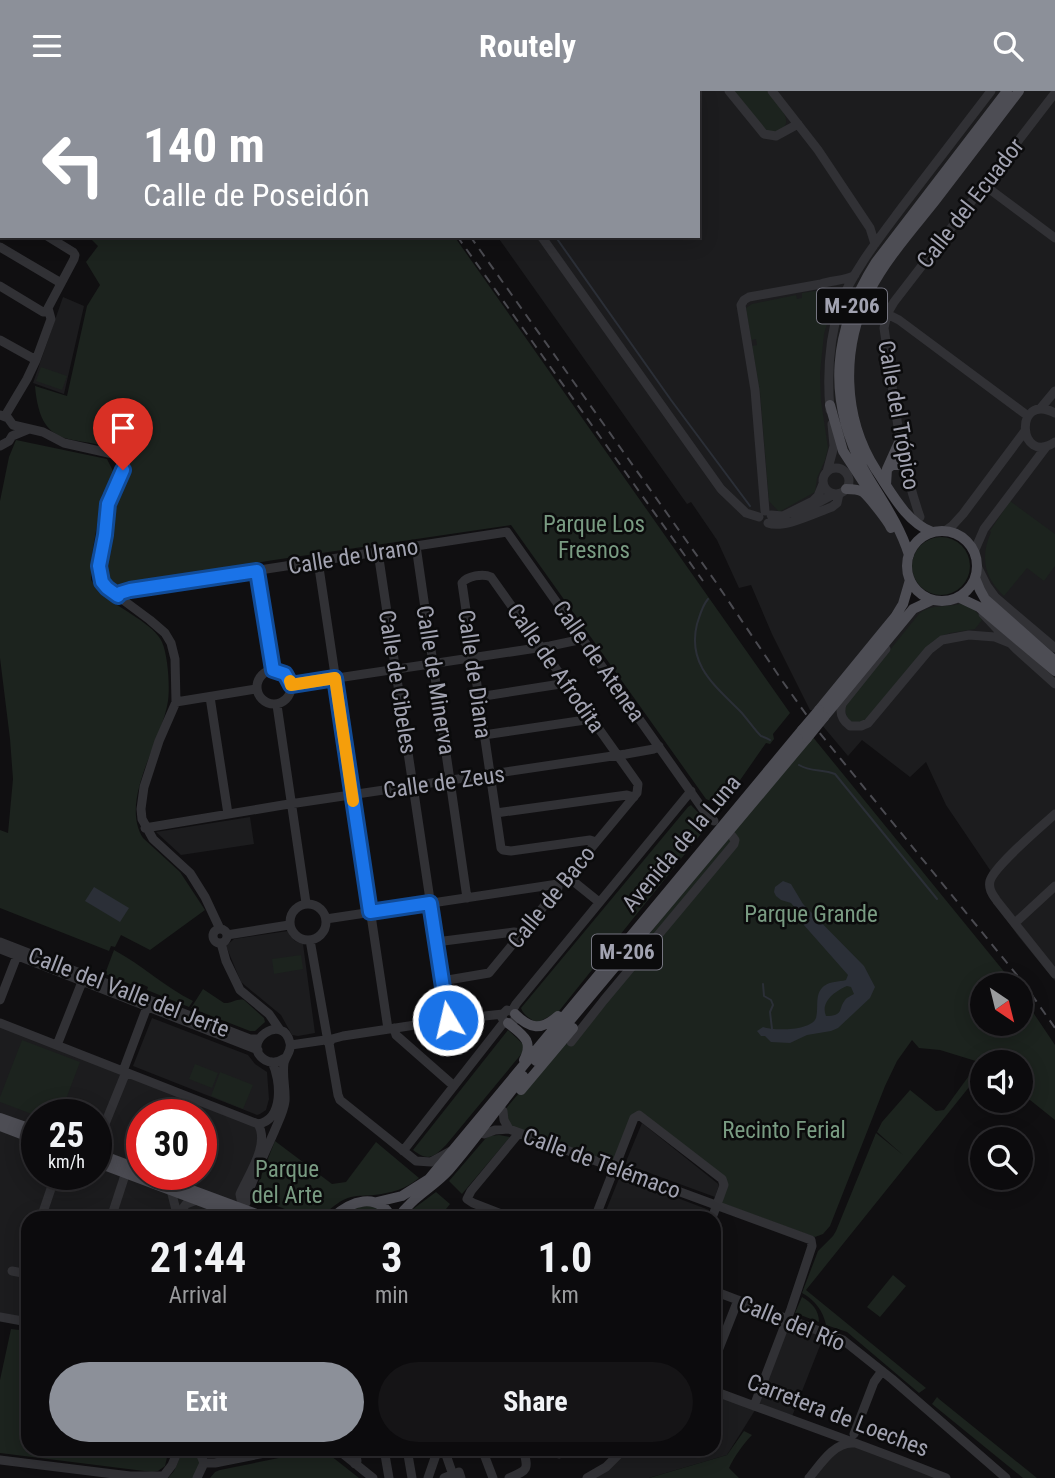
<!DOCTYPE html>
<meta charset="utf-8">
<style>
body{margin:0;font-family:"Roboto Condensed",sans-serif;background:#151416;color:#f1f3f6;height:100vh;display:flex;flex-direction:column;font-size:26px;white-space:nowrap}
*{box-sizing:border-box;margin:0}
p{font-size:23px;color:#9a9b9d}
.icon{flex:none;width:38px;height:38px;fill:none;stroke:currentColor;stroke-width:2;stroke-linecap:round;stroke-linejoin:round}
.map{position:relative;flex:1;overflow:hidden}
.details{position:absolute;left:21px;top:1120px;width:700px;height:245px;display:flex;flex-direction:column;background:#0c0b0d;border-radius:21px;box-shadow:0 4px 18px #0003,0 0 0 2px #2c2b2e}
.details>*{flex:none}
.banner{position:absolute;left:0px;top:0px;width:700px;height:147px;box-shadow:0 4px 18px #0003,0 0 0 2px #2c2b2e;background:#8c9099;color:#fff;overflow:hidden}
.needle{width:46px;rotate:145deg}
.fabs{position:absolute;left:970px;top:882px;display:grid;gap:14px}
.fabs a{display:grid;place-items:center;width:63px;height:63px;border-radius:50%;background:#0c0b0d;box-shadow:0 4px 18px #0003,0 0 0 2px #2c2b2e;font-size:35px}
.speed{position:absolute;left:21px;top:1008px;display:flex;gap:14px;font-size:35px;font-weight:700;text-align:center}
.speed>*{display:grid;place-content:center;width:91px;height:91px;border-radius:50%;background:#0c0b0d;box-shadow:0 4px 18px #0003,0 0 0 2px #2c2b2e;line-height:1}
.speed small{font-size:18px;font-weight:400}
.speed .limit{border:10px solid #d22;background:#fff;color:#111}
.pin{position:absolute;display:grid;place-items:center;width:60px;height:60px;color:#fff;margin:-72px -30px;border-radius:50% 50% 50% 0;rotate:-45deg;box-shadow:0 0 7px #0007}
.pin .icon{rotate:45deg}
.me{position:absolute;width:77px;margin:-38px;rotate:351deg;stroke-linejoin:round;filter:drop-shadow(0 0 5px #0008)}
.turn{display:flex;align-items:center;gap:24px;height:147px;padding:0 28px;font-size:32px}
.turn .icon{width:91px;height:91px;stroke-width:2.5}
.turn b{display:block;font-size:49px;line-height:60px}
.eta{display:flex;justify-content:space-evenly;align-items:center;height:119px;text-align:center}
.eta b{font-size:42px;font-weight:700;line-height:49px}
.primary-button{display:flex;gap:14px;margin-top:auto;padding:14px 28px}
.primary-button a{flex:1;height:80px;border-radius:42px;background:#8c9099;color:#fff;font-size:28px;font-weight:700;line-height:80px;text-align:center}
.primary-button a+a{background:#151416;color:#f1f3f6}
header{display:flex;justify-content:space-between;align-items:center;height:91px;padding:0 28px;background:#8c9099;color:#fff;font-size:32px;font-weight:700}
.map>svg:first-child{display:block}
</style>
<header><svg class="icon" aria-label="menu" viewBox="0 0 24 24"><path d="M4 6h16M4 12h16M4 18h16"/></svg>Routely<svg class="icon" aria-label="search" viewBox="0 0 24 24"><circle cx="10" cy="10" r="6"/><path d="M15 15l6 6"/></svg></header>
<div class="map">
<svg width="1055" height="1387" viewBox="0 0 1055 1387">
<rect width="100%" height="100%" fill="#100f11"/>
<path fill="#1c1c1e" d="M407 0H1007L862 193 845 333 908 467V481L910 489 907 501 819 619H810L772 543 751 494 739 497 717 449 691 411 687 413 497 145H698V2H408Z
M1019 0H1055V570L1007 528 977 475 974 461 965 448 950 441H932L886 394 855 330 850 260 884 177Z
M63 206 84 215 64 303 33 292Z
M958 506 1055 580V890L1019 846 989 805 986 798 990 779 946 714 926 671 910 686 862 649 848 665 822 634 913 518 932 509H949Z
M250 726 254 753 181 764 156 741Z
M288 840 295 850 303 853 315 942 298 945 292 944 281 924 241 891 226 855 234 848Z
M152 927 248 964 255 973 267 981 269 1008 266 1019 260 1023 257 1024 133 975Z
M0 932 258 1033 263 1047 241 1108 257 1123 151 1083H201V1024H142V1080L96 1062V1024H37V1040L0 1027Z
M642 1032 717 1092 719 1094 715 1106 625 1073Z
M0 1035 37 1049V1083H96V1071L245 1127H28V1231L0 1226Z
M620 1085 709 1119 706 1127H603Z
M787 1227 825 1242 791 1328 757 1316 727 1364 649 1387H589L624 1358H714V1300L754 1315Z
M848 1351 946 1387H809Z"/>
<path fill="#1c231e" d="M0 0H350L351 2H2V93L0 92Z
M734 0H767C779 15 803 37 768 42Z
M88 145H454L790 622 773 643 774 648 770 653 766 652 722 715 706 708 511 434 274 469 113 495C106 490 105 485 104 477L113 416 119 410 117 403C127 390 133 378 125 362 78 340 41 366 35 295L67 305 87 215 100 194 86 171 98 155Z
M821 199H831L835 205 824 243 820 282 821 310 828 357 825 369 817 387 815 401 779 421 769 410 760 301 752 255 757 254 756 248 751 249 746 217 752 213 796 204 797 208 802 207V202Z
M41 276 67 285 62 299 36 290Z
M16 349 107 368 114 382 102 404 92 464 91 489C95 494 99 501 104 505 119 517 155 534 162 551 168 565 170 595 168 610 162 650 119 709 143 747L180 781 205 819 150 859 121 844 115 856 111 855 109 860 0 817V739L8 742 13 688 10 648 0 567V410L9 366Z
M1010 410 1055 443V475L1044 490 1027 477 1004 505C984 486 980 466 991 441L990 440Z
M912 475a29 29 0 1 1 58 0a29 29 0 1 1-58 0Z
M959 513C970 513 977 520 982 529L975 538 950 542 941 545 932 551 869 626C862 632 856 634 848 629L845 620 846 613 919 523C930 513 945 517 959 513Z
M812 645 1015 894H982V933H1020V902L1055 954V1029L1020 1001V971H982V980L806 1199 926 1297 919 1302 847 1241 826 1234C823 1220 815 1209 802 1202L818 1160 833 1145 836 1140 876 1042 903 1064 877 1041 882 1031 910 999 936 1020 944 1019 979 971 940 959 919 957 912 949 897 970 885 995 830 1135 823 1143 815 1146 719 1111 724 1094 639 1024 614 1077 510 1039 503 1021 563 950 567 953 645 859 640 855 691 790Z
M691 714 709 733 559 920 537 932C531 928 523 924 521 917L688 716Z
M114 859C142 874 165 896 193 910L189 916 147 899 148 896 142 893 140 897 105 883Z
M301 864 303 878 274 883 272 868Z
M203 898 224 912C231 913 237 907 244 909L264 927 265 931 255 940H250L191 917Z
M508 939 523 953V961L446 1054C434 1066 428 1071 413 1059Z
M22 949 80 971 60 1024H37V1025L0 1011V1006Z
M195 973 218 982 212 997 189 988Z
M220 981 253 994 243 1018 211 1005Z
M499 1044 510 1046 462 1103 449 1090 485 1048 489 1045Z
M275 1050 332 1093 346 1091 376 1051 419 1087C406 1098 391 1102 374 1104 366 1105 359 1104 351 1106 333 1111 329 1125 307 1127L253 1105Z
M436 1101 450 1113 439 1127H407L413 1118Z
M362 1115H375L388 1127H337L344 1121Z
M893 1184 906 1195 880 1226 867 1216Z
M802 1206C812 1212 819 1219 819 1231L795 1222Z
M11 1238 28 1240V1358H169L165 1375 158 1380 152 1381 0 1362V1289Z
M937 1306 939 1308 1037 1387H1023L932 1313Z
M744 1340 752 1344C744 1352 734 1366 729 1377L739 1387H649L727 1364Z
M318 1359 326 1361 359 1387H210L215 1381 220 1379Z
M188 1361 195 1363 200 1371 197 1381 193 1387H168L174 1380 181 1364Z"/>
<path fill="#2b2f37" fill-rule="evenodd" d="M783 790 791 793 803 813 864 875 875 896 870 907 838 937 831 940 807 944 790 952 771 951 765 945H761L757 940 763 936C774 940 811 940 816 927 819 916 814 903 824 895 830 890 839 891 846 889L848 884 803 833 796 818 791 812 781 809 776 805 774 801 775 796ZM847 895 851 896 854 903C851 905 847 906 845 909 838 918 844 925 826 925 820 911 835 900 847 895Z
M94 796 129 817 120 831 85 810Z"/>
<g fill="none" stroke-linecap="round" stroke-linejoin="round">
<path stroke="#2b2f37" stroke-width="2" d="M174 0 175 2
M344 0V2
M555 145 671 309 750 415
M708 508C702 515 700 524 697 533 687 573 714 594 740 620 746 626 756 641 761 645 764 646 767 647 770 649
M799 674C810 681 823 678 835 683L937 808
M763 893 764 905 771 909 773 914 770 921 772 938"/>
<path stroke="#313135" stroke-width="9" d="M729 0 764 43 776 45 798 33
M772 0 818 59 870 137 875 153
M984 94 1055 147
M0 117 2 118
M541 145 721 398 746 422 759 426
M0 156 61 192
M0 195 43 221H49
M887 223 899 229 1028 325
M0 249 36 269
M1040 318 1055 300
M830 319C827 284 829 248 840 214 851 182 883 142 903 115 933 76 962 38 991 0
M1055 322C1013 300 1018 376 1055 351
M0 324 8 327 13 334 43 341 64 352 113 363 121 368 123 379 108 413 105 444 99 475 102 491 107 497 150 529 165 542 171 552 175 568 176 611 159 650 144 696 141 718 142 728 153 748 190 782 205 806 220 838
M5 325 27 288 36 269 51 228 48 217 74 168 75 164 73 161 47 145
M0 355 9 350 12 345 29 338
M823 390a13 13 0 1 1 26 0a13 13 0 1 1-26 0Z
M827 381 834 355 832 333
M765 420 755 299 741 214 744 209 749 206 821 193C832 189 845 190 855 184
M771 424 783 425 813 410 818 405 823 393
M795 424 834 403
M920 426C898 364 894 302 884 237L887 223 894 211 1055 2
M768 432C784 438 815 422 832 416L837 412 839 403
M945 440 952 435 963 423 1025 340
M416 455 467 807
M378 461 448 929
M974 461 984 438 1046 356
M318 470 388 938
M977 475 987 495 995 506 1055 557
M257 479 273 579
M118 505 120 502 130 499 507 441 707 724 714 730
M983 523 1016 558 1055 593
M886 558 842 613C839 623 842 629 850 635H861L868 632 929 559 942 549 969 544 995 546 1010 552
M257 596a17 17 0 1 1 34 0a17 17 0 1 1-34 0Z
M291 594 550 555 583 548
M210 606 228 723
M478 606 567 592
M176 611 256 598
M277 614 306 812
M484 644 592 628
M496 722 627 704 634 706
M1055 723C1041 736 994 775 990 790 988 798 993 804 997 810L1055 883
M145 737 283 714 626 663 654 658 659 655
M568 786 599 811
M290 831a18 18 0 1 1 36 0a18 18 0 1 1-36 0Z
M326 828 558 793
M1015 832 1055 795
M213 845a7 7 0 1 1 14 0a7 7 0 1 1-14 0Z
M227 844 289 834
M310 849 327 945
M0 851 250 948H259
M436 851 514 841 521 842
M221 852 226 870 240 899 269 923 280 939
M0 858 258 959
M442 890 489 882 554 803 558 797V793L564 790 637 702 638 693 491 486C483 482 467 485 462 492L501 757 503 759 511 760 590 749 596 751
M0 909 17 865
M512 920 516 913 691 700
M0 932 258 1033
M394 937 396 944 454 995
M571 951 604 909 734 753 735 749 732 745
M329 952 338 1004 340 1009 416 1070 431 1071 451 1060
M57 954 82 891
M291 954 325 949 329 952 332 948 343 945 448 929 503 923 507 919 514 921C517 925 515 929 512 932H506L502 927 503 923
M123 980 147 916
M503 1020 504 1029 509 1038
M258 1033C284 1029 281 989 272 971
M484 1043 495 1039 509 1038 811 1149 812 1155 791 1218 754 1315
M96 1055 126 981
M403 1060 504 931
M171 1099 176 1119 180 1127
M245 1111C253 1087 264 1064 274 1041 278 1031 284 1020 285 1010 286 998 282 985 284 972 286 964 292 960 290 952 283 920 239 952 265 969 272 973 279 971 285 967
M246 1112 241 1108 240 1103C249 1083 270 1053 258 1033
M179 1123 186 1113 197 1109
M41 1127 56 1083
M111 1127 126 1081
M512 1127 473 1112 467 1108 471 1100 519 1042
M595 1127 634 1027 639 1024 722 1088 724 1094 712 1127
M12 1180 28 1183
M24 1182 28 1169
M714 1200 843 1249 892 1288 1006 1387
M0 1226 28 1231
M714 1270 738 1209
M714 1300C791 1329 870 1356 946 1387
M854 1343 874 1291 882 1280
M196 1358 200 1362 204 1372 197 1387
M337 1358 373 1387
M355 1358 357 1370 355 1373
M384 1358 389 1387
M407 1358 412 1387
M444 1358 453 1384
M482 1358 493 1387
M558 1358 559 1363
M0 1369 130 1385H164
M204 1372H215L285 1358
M162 1387 172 1374 177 1362 183 1358
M428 1387 438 1358
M444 1387 459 1381 461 1387
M509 1387C528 1379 529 1379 523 1358
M587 1387 606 1376 624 1358
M809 1387C820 1374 834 1351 853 1352"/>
<path stroke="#4d4d54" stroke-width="10" d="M830 314 843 360 877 412
M887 378 892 374H904
M886 394 887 378 900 349
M846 398C852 398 858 398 863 401 869 406 888 430 891 437
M907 475a35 35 0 1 1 70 0a35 35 0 1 1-70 0Z
M932 441C906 431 891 401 876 379 842 326 841 257 869 201 886 168 912 139 935 110 963 73 991 37 1019 0
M909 464C899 432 880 407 864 379 826 306 833 239 876 171L1007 0
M975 487 980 499 985 508 1055 570
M958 506 979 516 1055 580
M819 619 895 526 903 513 910 489
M824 626 913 518 932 509
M515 923C530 938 541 940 558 925
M508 932C523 944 534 950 524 969
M536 970 807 647
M521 999 573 937
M0 1027 37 1040
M0 1035 37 1049
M96 1062 133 1076
M96 1071 245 1127
M178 1094 267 1127
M377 1111 402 1105 429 1088 802 639
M332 1127C351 1110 377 1100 392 1127
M398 1127C411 1107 434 1096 449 1079 475 1049 498 1016 523 985"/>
<path stroke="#4a4a50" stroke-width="2" stroke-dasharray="9 7" stroke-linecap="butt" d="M367 0 368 2
M381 0 382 2
M457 145 703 490
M470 145 715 490 783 591 818 640 1025 894 1055 937"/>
<path stroke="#4d4d54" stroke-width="10" d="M802 639 819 619
M807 647 824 626"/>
</g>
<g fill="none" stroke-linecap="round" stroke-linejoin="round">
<defs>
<path id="route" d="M123 379 108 413 105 444 99 475 102 491 107 497 118 505 120 502 130 499 257 480 273 579 285 583 291 594 335 587 370 821 430 812 448 929"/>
</defs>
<use href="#route" stroke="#114b97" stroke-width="18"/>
<use href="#route" stroke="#1a73e8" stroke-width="12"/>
<path stroke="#f59e0b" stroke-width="12" d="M290 590 291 594 335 587 353 710"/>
</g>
<g text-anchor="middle" stroke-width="5" stroke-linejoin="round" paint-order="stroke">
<g fill="#0b0b0c" stroke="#757580" stroke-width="2">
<rect x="817" y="197.5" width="70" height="35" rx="5"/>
<rect x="592" y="843.5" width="70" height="35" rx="5"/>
</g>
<g font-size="21" font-weight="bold" fill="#a2a3b1">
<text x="852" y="222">M-206</text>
<text x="627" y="868">M-206</text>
</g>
<g font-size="23" fill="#a2a3b1" stroke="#0b0b0c">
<text transform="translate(970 112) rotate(-52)" y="8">Calle del Ecuador</text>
<text transform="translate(899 324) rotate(80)" y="8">Calle del Trópico</text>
<text transform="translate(353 465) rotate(-9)" y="8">Calle de Urano</text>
<text transform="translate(599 570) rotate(55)" y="8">Calle de Atenea</text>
<text transform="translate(556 577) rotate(55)" y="8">Calle de Afrodita</text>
<text transform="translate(475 583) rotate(82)" y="8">Calle de Diana</text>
<text transform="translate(436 589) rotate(81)" y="8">Calle de Minerva</text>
<text transform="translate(398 591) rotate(81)" y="8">Calle de Cibeles</text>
<text transform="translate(444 691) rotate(-8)" y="8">Calle de Zeus</text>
<text transform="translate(681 752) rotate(-50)" y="8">Avenida de la Luna</text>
<text transform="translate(551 806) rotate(-51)" y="8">Calle de Baco</text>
<text transform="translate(129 901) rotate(21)" y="8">Calle del Valle del Jerte</text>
<text transform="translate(602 1072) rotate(20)" y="8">Calle de Telémaco</text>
<text transform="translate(792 1232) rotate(22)" y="8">Calle del Río</text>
<text transform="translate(838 1324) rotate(21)" y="8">Carretera de Loeches</text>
</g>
<g font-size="23" fill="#799b82" stroke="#0b0b0c">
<text x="594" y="441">Parque Los<tspan x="594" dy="26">Fresnos</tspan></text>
<text x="811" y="831">Parque Grande</text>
<text x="784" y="1047">Recinto Ferial</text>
<text x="287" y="1086">Parque<tspan x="287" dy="26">del Arte</tspan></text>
</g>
</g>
</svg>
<div class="fabs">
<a><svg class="needle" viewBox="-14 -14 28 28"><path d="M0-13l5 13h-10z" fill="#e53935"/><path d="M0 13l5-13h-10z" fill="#9a9b9d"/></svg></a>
<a><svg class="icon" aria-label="sound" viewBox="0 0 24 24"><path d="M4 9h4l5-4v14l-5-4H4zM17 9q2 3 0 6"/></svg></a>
<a><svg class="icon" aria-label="search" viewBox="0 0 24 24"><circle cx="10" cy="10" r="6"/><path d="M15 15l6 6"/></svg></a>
</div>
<div class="speed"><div>25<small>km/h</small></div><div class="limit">30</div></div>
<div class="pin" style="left:123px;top:379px;background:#d93025"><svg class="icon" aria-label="arrive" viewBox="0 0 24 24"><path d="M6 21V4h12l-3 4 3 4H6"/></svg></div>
<svg class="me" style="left:448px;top:929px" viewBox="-20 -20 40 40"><circle r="17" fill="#1a73e8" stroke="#fff" stroke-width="3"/><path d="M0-11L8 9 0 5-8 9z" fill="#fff"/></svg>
<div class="banner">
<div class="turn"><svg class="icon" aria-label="left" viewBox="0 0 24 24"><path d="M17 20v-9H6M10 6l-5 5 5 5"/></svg><div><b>140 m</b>Calle de Poseidón</div></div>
</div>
<section class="details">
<div class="eta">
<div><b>21:44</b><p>Arrival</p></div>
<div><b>3</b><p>min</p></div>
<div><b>1.0</b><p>km</p></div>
</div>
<div class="primary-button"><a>Exit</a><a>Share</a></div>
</section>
</div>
